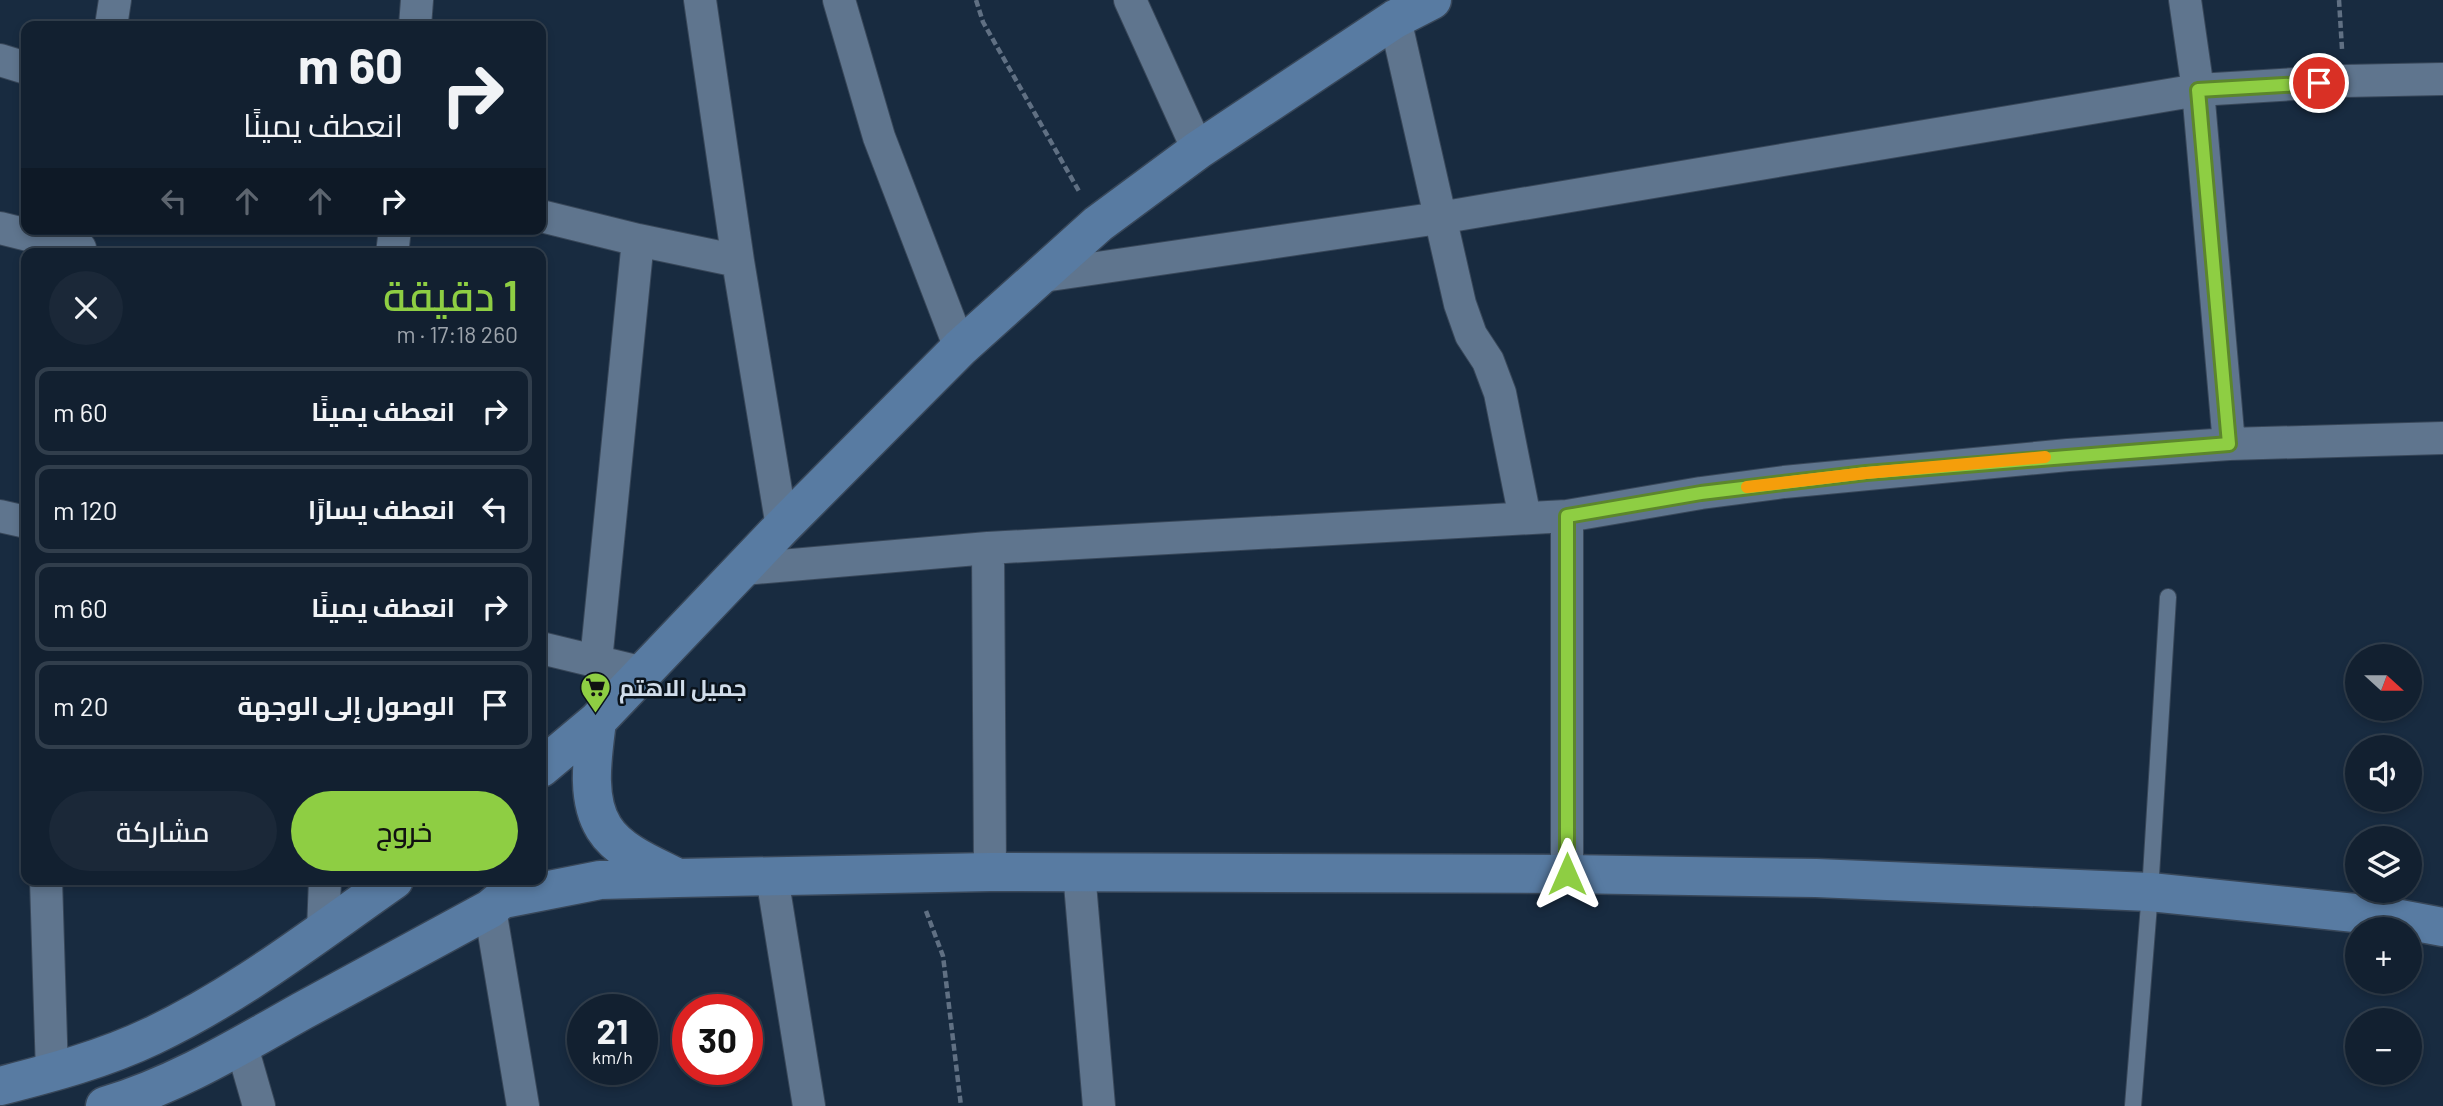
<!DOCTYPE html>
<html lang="ar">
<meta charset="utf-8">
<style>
body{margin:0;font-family:Barlow,Cairo,sans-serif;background:#1b2838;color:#f1f3f6;direction:rtl;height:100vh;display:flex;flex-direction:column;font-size:26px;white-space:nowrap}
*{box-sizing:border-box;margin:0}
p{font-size:23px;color:#9ca3ab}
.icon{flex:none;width:38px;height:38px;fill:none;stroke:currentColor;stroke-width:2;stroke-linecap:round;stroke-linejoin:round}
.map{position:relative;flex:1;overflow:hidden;direction:ltr}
.side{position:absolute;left:21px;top:248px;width:525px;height:637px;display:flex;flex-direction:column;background:#122030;border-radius:14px;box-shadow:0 4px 10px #0003,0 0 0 2px #313e4c;direction:rtl}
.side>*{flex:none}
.top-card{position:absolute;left:21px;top:21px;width:525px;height:214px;border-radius:14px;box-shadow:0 4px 10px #0003,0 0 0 2px #313e4c;direction:rtl;background:#122030;color:#f1f3f6;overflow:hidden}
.needle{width:46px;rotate:111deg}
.fabs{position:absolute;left:2345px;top:644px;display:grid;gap:14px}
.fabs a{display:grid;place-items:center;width:77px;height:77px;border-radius:50%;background:#122030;box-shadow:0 4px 10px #0003,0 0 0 2px #313e4c;font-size:35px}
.speed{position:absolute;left:567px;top:994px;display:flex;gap:14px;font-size:35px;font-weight:700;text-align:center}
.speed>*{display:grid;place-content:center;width:91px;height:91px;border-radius:50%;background:#122030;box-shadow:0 4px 10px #0003,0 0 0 2px #313e4c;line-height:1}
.speed small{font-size:18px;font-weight:400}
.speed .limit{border:10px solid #d22;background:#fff;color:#111}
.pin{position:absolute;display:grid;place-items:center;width:60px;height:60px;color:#fff;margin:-30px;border:4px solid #fff;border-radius:50%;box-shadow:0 2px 7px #0007}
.me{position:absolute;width:77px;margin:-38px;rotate:0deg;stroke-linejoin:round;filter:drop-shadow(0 0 5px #0008)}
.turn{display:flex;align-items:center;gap:24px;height:147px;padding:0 28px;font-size:32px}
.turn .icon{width:91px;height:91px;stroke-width:2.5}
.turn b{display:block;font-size:49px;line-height:60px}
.lanes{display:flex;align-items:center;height:66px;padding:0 28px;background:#0003;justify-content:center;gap:35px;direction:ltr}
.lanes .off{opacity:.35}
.round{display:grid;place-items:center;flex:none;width:74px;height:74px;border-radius:37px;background:#1b2838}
.summary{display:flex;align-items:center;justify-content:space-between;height:119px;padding:0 28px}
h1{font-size:42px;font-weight:600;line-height:52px;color:#8ece43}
.action{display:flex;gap:14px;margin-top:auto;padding:14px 28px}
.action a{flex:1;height:80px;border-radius:42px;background:#8ece43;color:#111;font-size:28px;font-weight:600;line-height:80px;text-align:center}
.action a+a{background:#1b2838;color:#f1f3f6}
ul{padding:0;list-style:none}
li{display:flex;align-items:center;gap:21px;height:88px;margin:0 14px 10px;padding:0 14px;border:4px solid #313e4c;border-radius:14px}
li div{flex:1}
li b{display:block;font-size:26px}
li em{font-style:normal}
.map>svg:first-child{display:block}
</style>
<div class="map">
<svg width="2443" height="1106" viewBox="0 0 2443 1106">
<rect width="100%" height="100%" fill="#182b40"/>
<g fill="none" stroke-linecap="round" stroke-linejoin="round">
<defs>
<path id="lane" d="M2133 1106 2150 892 2168 597"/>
<path id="street" d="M700 0 738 261 782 527
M839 0 879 137 960 348
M1130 0 1198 150
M2185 0 2198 90 2229 444
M1395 19 1460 304 1471 335 1488 361 1500 393 1525 518
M111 26 115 0
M415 26 417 0
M0 60 26 68
M541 216 638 240 596 661
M0 228 80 248
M638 240 738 261
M392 254 395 229
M1043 276 1439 218 2198 90 2343 81 2443 79
M0 516 26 522
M1567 516V874
M988 548 990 872
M744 569 988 548 1567 516 1701 493 1784 482 2068 455 2229 444 2443 438
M541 648 644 673
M1079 872 1099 1106
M772 877 809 1106
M46 880 52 1073
M490 909 523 1106
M323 930 325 880
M242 1047 259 1106"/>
<path id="secondary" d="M597 721C593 754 585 798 604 828 619 852 652 865 676 877
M541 768 597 721 782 527 960 348 1098 224 1198 150 1395 19 1432 0
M504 899 600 880 678 878 990 872 1567 874 1816 878 2150 892 2384 916 2443 927
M0 1086C51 1073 104 1059 152 1036 239 995 315 935 394 880
M105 1106C176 1085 238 1047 302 1011 364 977 427 943 490 909L515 888 517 880"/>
</defs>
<use href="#lane" stroke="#384759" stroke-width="18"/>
<use href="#street" stroke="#384759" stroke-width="34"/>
<use href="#secondary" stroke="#384759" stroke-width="41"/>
<path stroke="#607083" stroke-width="4.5" stroke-dasharray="7 3.5" stroke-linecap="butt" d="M976 0 983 22 1080 193
M2339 0 2342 49
M926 911 943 956 961 1106"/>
<use href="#lane" stroke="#5f758e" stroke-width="16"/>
<use href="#street" stroke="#5f758e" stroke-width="32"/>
<use href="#secondary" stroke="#587ba2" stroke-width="38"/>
</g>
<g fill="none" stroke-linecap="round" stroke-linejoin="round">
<defs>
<path id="route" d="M1567 874V516L1701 493 1866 473 2229 444 2198 90 2319 83"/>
</defs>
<use href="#route" stroke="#5c862c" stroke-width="18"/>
<use href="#route" stroke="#8ece43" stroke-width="12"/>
<path stroke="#f59e0b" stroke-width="12" d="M1747 487 1866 473 2045 457"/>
</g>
<defs>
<symbol id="supermarket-pin" viewBox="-11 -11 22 30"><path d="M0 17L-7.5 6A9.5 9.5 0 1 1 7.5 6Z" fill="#8ece43" stroke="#0a131c"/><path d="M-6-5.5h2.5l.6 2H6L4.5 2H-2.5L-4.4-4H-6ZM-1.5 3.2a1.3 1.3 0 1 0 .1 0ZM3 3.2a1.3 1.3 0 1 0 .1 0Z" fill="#111"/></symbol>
</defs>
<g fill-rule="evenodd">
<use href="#supermarket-pin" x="578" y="670" width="35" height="47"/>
</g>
<g text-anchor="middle" stroke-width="5" stroke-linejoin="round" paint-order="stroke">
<g font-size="23" font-weight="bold" fill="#d0dcea" stroke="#0a131c" text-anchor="start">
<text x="619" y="696">جميل الاهتم</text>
</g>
</g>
</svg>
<div class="fabs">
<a><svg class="needle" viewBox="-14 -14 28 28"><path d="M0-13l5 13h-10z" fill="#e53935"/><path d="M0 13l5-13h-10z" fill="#9ca3ab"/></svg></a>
<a><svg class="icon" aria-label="sound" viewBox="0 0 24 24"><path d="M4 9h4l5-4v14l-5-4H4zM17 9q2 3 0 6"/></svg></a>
<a><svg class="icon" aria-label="layers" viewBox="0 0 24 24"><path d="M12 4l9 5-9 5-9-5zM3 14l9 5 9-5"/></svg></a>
<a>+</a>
<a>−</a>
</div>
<div class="speed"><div>21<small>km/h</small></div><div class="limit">30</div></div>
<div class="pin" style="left:2319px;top:83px;background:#d93025"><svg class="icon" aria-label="arrive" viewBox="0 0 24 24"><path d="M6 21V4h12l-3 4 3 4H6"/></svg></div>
<svg class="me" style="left:1567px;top:874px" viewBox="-20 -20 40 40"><path d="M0-17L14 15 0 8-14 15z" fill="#8ece43" stroke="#fff" stroke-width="4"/></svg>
<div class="top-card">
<div class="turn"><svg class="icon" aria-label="right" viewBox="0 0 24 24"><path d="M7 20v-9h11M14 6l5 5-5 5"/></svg><div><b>60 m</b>انعطف يمينًا</div></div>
<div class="lanes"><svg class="icon off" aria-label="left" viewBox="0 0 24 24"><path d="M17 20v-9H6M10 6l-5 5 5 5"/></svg><svg class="icon off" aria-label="ahead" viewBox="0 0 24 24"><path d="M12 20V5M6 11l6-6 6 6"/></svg><svg class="icon off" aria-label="ahead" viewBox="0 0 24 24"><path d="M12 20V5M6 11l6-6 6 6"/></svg><svg class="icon" aria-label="right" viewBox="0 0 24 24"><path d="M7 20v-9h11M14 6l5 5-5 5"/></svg></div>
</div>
<section class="side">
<div class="summary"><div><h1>1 دقيقة</h1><p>260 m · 17:18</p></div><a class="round"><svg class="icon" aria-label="close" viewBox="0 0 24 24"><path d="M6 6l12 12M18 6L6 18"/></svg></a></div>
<ul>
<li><svg class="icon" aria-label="right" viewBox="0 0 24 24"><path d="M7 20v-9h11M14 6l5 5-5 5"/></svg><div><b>انعطف يمينًا</b></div><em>60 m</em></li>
<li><svg class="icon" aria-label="left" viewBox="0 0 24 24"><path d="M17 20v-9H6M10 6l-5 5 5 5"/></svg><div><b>انعطف يسارًا</b></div><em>120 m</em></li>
<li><svg class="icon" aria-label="right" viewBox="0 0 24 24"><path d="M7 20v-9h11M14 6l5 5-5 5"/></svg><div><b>انعطف يمينًا</b></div><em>60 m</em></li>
<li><svg class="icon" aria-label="arrive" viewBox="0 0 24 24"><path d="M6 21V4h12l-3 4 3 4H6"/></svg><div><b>الوصول إلى الوجهة</b></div><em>20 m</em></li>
</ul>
<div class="action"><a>خروج</a><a>مشاركة</a></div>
</section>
</div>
